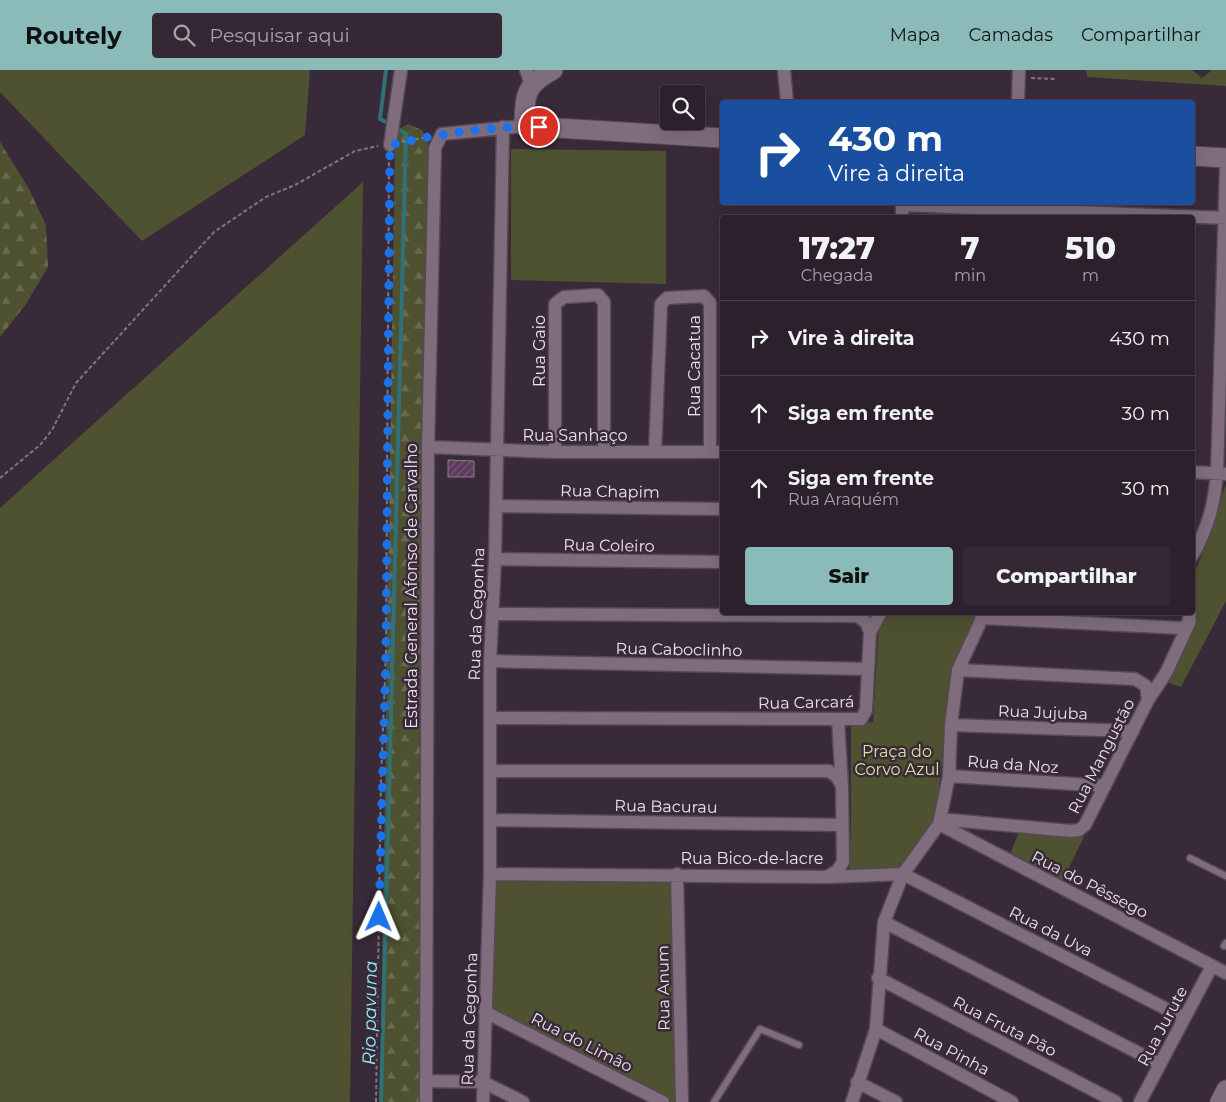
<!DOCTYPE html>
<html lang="pt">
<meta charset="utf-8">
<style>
body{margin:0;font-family:Montserrat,sans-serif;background:#332833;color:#f1f3f6;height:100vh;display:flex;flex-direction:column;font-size:19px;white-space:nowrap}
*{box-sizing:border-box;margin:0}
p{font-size:16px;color:#a6a3a9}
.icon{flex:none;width:28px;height:28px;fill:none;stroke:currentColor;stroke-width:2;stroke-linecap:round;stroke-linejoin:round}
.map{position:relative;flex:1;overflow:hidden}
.side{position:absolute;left:720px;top:145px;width:475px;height:400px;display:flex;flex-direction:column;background:#2b202b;border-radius:5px;box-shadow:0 5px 20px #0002,0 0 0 1px #473e47}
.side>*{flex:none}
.banner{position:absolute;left:720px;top:30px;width:475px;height:105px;border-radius:5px;box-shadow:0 5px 20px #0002,0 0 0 1px #473e47;background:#1a4fa0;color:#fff;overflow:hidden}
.buttons{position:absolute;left:660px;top:15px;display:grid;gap:10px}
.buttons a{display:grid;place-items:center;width:45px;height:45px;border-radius:5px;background:#2b202b;box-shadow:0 5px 20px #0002,0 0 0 1px #473e47;font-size:25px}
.pin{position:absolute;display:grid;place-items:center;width:42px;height:42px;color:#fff;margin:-21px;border:2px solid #fff;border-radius:50%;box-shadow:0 1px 5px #0007}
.me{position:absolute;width:55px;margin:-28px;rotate:1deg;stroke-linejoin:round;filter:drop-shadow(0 0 4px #0008)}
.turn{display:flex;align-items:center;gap:18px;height:105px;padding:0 25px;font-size:22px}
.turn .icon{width:65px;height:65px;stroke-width:2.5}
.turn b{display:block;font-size:35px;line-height:42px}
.eta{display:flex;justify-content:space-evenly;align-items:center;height:85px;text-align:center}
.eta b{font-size:30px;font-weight:800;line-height:35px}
.primary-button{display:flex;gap:10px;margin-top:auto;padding:10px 25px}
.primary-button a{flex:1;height:58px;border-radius:5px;background:#8bbbb9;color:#111;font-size:20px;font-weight:800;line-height:58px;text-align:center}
.primary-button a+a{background:#332833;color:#f1f3f6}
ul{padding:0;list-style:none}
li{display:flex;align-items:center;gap:15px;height:75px;padding:0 25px;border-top:1px solid #473e47}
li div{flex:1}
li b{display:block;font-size:19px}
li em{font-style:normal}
header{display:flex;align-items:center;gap:30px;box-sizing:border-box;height:70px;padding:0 25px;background:#8bbbb9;color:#111}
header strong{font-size:24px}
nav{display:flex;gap:28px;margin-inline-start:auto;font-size:18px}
.search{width:350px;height:45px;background:#332833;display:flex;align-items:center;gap:12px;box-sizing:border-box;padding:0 18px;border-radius:5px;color:#a6a3a9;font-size:19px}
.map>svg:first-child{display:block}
</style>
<header>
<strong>Routely</strong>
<div class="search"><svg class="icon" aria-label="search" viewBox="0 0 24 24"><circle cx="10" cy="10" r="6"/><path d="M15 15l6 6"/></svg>Pesquisar aqui</div>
<nav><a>Mapa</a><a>Camadas</a><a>Compartilhar</a></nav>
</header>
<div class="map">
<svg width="1226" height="1032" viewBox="0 0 1226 1032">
<defs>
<pattern id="forest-firs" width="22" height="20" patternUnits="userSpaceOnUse" patternTransform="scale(1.25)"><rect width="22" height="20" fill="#4e5231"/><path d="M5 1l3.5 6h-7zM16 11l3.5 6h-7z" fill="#686b4f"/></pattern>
<pattern id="building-hatch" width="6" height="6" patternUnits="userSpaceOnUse" patternTransform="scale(1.25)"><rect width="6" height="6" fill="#5c3c5b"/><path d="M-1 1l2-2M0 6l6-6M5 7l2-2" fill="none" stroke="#745873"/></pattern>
</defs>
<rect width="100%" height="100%" fill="#392a39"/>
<path fill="#4e5231" d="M0 0H310L305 65 142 171 0 22Z
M1086 0H1192L1202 8 1212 0H1226V16L1087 7Z
M511 79 666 81V214L511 210Z
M363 112 350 1032H0V438Z
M1226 414V531L1181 617 1166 612 1192 542 1194 506Z
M892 543H980L971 556 952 599 936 746 933 755 902 798 849 799 851 756V653L873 652 879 554Z
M1019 762 1084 767 1060 816 1008 789Z
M493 806 674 807 678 1032H670L488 940Z"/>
<path fill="url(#forest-firs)" d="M408 54 422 60 428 72 421 1032H380L395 71 401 58Z
M0 72 28 117 46 155 48 197 26 234 0 267Z"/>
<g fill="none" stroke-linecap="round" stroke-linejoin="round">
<path stroke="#317076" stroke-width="4" d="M386 0 380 49 390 54
M381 1032 406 64 396 58"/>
</g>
<path fill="url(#building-hatch)" stroke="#8b788a" d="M448 390 474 391V407H448Z"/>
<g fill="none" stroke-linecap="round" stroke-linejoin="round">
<defs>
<path id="lane" d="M1190 788 1226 806
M1224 876 1226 873
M714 1032 760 959 799 975"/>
<path id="street" d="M526 0 531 14
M784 0 787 32
M1018 32 1019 0
M390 75 401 0
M902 135 1226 148
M902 148V132
M428 377 555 382H722
M555 382V234L564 227 598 225 604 232V381
M655 382 661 234 667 228 704 226 710 233V382
M1192 402 1226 404
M496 436 722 439
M1192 486C1208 459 1214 434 1217 404L1226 99
M495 489 722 492
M981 548 1181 558 1188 555 1190 542
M870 562 881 542
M490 591 868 599
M1148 630 1166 603 1190 551
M490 648 861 649 866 640 870 562 866 552 857 546 494 544
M838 650 842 716
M951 655 1133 661
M949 706 1105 716
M940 749 1070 761 1079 760 1085 755 1148 630 1146 616 1135 609 958 600
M490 750 842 755
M939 754 1226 903
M490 804 827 807 837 801 843 792 842 716 837 707 829 701H490
M677 804 682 1032
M827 807 903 804 1184 948
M884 852 1160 994
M878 908 1116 1032
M485 942 663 1032
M876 959 1012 1032
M426 1011 483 1012 523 1032
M857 1012 896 1032
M426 1032 428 377 435 78 442 64 524 56
M483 1032 490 804V591L495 489 503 57
M852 1032 876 959 884 852 903 804 939 754 949 706 951 655 958 600 985 542
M1140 1032 1212 896"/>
<path id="secondary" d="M553 0C524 15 525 26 524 56L722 68
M1192 86 1226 88
M1220 1032 1226 1020"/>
</defs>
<use href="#lane" stroke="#554855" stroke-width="9"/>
<use href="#street" stroke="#554855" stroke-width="15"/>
<use href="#secondary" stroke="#554855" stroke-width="21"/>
<path stroke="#827582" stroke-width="2" stroke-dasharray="4 2.5" stroke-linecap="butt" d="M1031 8 1057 9
M402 72 427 67
M0 408 40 375 52 360 76 313 214 162 266 127 295 115 355 81 378 76
M376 1032 381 710 386 582 389 87"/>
<use href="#lane" stroke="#7f6d7e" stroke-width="6"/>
<use href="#street" stroke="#7f6d7e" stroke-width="12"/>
<use href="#secondary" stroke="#7f6d7e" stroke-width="19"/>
</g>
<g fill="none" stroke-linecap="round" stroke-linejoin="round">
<path stroke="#1a73e8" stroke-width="9" stroke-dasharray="0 16.2" d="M379 847 386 582 390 75C439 64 489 56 539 57"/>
</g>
<g text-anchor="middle" stroke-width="5" stroke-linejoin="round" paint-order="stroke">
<g font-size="16" fill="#ece2ec" stroke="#392a39">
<text transform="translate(539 281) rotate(-90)" y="6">Rua Gaio</text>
<text transform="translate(694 296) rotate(-90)" y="6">Rua Cacatua</text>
<text x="575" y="371">Rua Sanhaço</text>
<text transform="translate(610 421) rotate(1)" y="6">Rua Chapim</text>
<text transform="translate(609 475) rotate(1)" y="6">Rua Coleiro</text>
<text transform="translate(411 516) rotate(-90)" y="6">Estrada General Afonso de Carvalho</text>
<text transform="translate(476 544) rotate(-88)" y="6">Rua da Cegonha</text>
<text transform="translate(679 579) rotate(1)" y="6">Rua Caboclinho</text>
<text transform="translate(806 632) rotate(-1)" y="6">Rua Carcará</text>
<text transform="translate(1043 642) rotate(2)" y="6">Rua Jujuba</text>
<text transform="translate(1101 686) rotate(-63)" y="6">Rua Mangustão</text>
<text transform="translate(1013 694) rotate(4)" y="6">Rua da Noz</text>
<text transform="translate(666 736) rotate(1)" y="6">Rua Bacurau</text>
<text x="752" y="794">Rua Bico-de-lacre</text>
<text transform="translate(1090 814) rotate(27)" y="6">Rua do Pêssego</text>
<text transform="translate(1051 861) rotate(27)" y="6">Rua da Uva</text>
<text transform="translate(663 918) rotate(-91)" y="6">Rua Anum</text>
<text transform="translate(469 949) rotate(-88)" y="6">Rua da Cegonha</text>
<text transform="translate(1005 956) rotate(27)" y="6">Rua Fruta Pão</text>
<text transform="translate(1162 956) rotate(-62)" y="6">Rua Jurute</text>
<text transform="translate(582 972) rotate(27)" y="6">Rua do Limão</text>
<text transform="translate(952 981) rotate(28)" y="6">Rua Pinha</text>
</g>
<g font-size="16" fill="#d8e39a" stroke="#392a39">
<text x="897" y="687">Praça do<tspan x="897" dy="18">Corvo Azul</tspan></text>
</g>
<g font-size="18" font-style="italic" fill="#8cf0f8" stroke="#392a39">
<text transform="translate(370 943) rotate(-89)" y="6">Rio pavuna</text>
</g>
</g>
</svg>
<div class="buttons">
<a><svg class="icon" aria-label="search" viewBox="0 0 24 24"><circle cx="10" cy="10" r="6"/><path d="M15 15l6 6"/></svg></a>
</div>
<div class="pin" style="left:539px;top:57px;background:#d93025"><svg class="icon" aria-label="arrive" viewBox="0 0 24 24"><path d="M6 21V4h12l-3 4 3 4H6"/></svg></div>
<svg class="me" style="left:379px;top:847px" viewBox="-20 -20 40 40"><path d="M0-17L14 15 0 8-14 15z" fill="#1a73e8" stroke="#fff" stroke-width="4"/></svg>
<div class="banner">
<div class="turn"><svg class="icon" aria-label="right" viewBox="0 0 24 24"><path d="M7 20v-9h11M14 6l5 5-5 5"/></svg><div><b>430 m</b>Vire à direita</div></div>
</div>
<section class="side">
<div class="eta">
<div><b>17:27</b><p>Chegada</p></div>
<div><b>7</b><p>min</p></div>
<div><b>510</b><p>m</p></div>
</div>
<ul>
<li><svg class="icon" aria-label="right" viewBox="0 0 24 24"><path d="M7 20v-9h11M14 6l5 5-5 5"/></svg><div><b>Vire à direita</b></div><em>430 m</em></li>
<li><svg class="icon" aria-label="ahead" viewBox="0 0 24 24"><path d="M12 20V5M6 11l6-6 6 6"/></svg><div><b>Siga em frente</b></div><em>30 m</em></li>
<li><svg class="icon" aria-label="ahead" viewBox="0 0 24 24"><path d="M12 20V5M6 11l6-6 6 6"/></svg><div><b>Siga em frente</b><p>Rua Araquém</p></div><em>30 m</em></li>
</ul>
<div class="primary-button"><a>Sair</a><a>Compartilhar</a></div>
</section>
</div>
